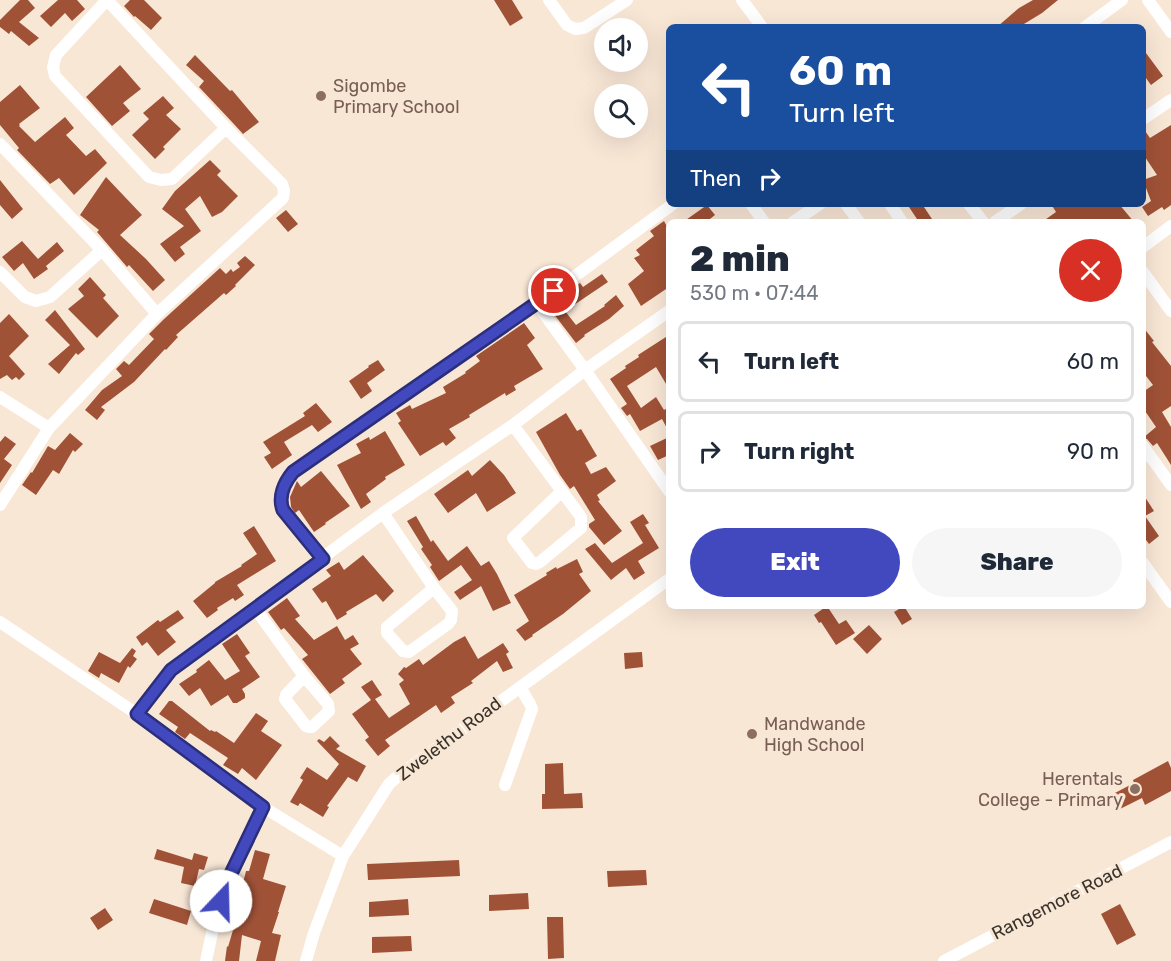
<!DOCTYPE html>
<meta charset="utf-8">
<style>
body{margin:0;font-family:Rubik,sans-serif;background:#f6f6f7;color:#1f2937;height:100vh;display:flex;flex-direction:column;font-size:22px;white-space:nowrap}
*{box-sizing:border-box;margin:0}
p{font-size:20px;color:#747a83}
.icon{flex:none;width:33px;height:33px;fill:none;stroke:currentColor;stroke-width:2;stroke-linecap:round;stroke-linejoin:round}
.map{position:relative;flex:1;overflow:hidden}
.details{position:absolute;left:666px;top:219px;width:480px;height:390px;display:flex;flex-direction:column;background:#fff;border-radius:9px;box-shadow:0 6px 24px #0002}
.details>*{flex:none}
.hud{position:absolute;left:666px;top:24px;width:480px;height:183px;border-radius:9px;box-shadow:0 6px 24px #0002;background:#1a4fa0;color:#fff;overflow:hidden}
.controls{position:absolute;left:594px;top:18px;display:grid;gap:12px}
.controls a{display:grid;place-items:center;width:54px;height:54px;border-radius:50%;background:#fff;box-shadow:0 6px 24px #0002;font-size:30px}
.pin{position:absolute;display:grid;place-items:center;width:51px;height:51px;color:#fff;margin:-26px;border:3px solid #fff;border-radius:50%;box-shadow:0 2px 6px #0007}
.me{position:absolute;width:66px;margin:-33px;rotate:21deg;stroke-linejoin:round;filter:drop-shadow(0 0 4px #0008)}
.turn{display:flex;align-items:center;gap:21px;height:126px;padding:0 24px;font-size:27px}
.turn .icon{width:78px;height:78px;stroke-width:2.5}
.turn b{display:block;font-size:42px;line-height:51px}
.then{display:flex;align-items:center;height:57px;padding:0 24px;background:#0003;gap:12px;font-size:22px}
.round{display:grid;place-items:center;flex:none;width:63px;height:63px;border-radius:32px;background:#f6f6f7}
.headline{display:flex;align-items:center;justify-content:space-between;height:102px;padding:0 24px}
h1{font-size:36px;font-weight:800;line-height:45px}
.button{display:flex;gap:12px;margin-top:auto;padding:12px 24px}
.button a{flex:1;height:69px;border-radius:36px;background:#4248bd;color:#fff;font-size:24px;font-weight:800;line-height:69px;text-align:center}
.button a+a{background:#f6f6f7;color:#1f2937}
ul{padding:0;list-style:none}
li{display:flex;align-items:center;gap:18px;height:81px;margin:0 12px 9px;padding:0 12px;border:3px solid #e0e1e3;border-radius:9px}
li div{flex:1}
li b{display:block;font-size:22px}
li em{font-style:normal}
.map>svg:first-child{display:block}
</style>
<div class="map">
<svg width="1171" height="961" viewBox="0 0 1171 961">
<rect width="100%" height="100%" fill="#f9e7d6"/>
<path fill="#a05237" d="M20 0H28L35 8 19 22 39 38 29 46 11 31 9 34 0 27V20Z
M58 0H77L85 9 72 21 65 13 51 27 40 16Z
M130 0H144L162 18 151 30 135 16 134 17 124 6Z
M494 0H512L523 18 510 26Z
M1033 0H1058L1042 13 1019 27H997L1019 8Z
M1143 49 1163 76 1151 85 1143 74Z
M195 55 230 91 232 90 259 122 243 134 232 122 199 87 204 81 186 65Z
M120 65 141 89 123 103 130 111 112 126 86 97Z
M20 85 40 108 19 124 20 125 19 126 35 142 65 117 74 128 66 135 86 156 95 149 107 163 74 195 59 178 50 184 17 150 19 148 0 125V102Z
M163 96 174 108 166 115 181 129 163 147 165 149 155 159 132 135 149 119 143 113Z
M1171 125V205L1164 210 1162 207 1148 216 1142 207 1151 201 1143 180 1157 175 1143 154V128L1150 138Z
M210 160 221 171 217 175 238 196 222 212 212 217 200 196 185 209 201 231 180 247 185 254 175 262 160 244 184 226 162 209 175 191Z
M106 177 142 215 120 235 146 259 165 280 153 291 129 265 127 267 97 232 99 230 80 215Z
M0 180 23 209 12 219 0 205Z
M907 204H922L934 222H919Z
M1051 204H1119L1134 222H1042L1056 212Z
M707 205 715 215 706 222H683Z
M286 210 298 224 288 232 276 218Z
M664 221 669 230V287L641 306 628 284 644 271 634 258 640 255 636 250 654 236 650 231Z
M22 241 38 259 57 242 64 251 46 266 48 269 34 279 23 263 14 271 2 257Z
M245 256 255 265 235 285 236 286 226 295 224 293 176 335 178 337 166 350 165 349 134 382 101 407 105 410 97 420 85 410 102 390 122 376 116 369 124 361 129 365 154 339 149 334 163 320 220 268 226 274 231 269 233 272 240 267 237 263Z
M602 274 608 282 565 311 576 325 605 306 604 305 616 295 624 306 609 319 584 335 585 336 576 343 550 309 570 295 568 291 580 283 583 287Z
M90 277 106 295 103 298 119 316 97 338 68 309 84 296 78 289Z
M55 310 85 349 78 355 76 353 59 374 48 364 70 345 45 320Z
M9 314 29 336 9 356 25 374 19 380 16 377 12 380 7 375 0 379V323Z
M524 323 535 338 527 345 543 369 514 386 516 390 506 396 505 393 469 415 470 417 449 429 456 438 446 446 443 442 420 456 398 423 401 421 396 413 410 405 412 409 446 393 443 387 466 373 465 372 480 361 476 356Z
M1143 327 1154 341 1152 342 1171 366V406L1162 412 1171 427V465L1157 443 1153 446 1147 439 1143 438 1156 427 1143 408V392L1153 385 1143 372Z
M669 335V389L656 367 627 386 641 408 656 397 664 410 669 407V432L662 419 640 431 630 414 627 416 621 408 627 404 610 379 626 368 625 366 639 357 638 355Z
M378 360 385 370 367 383 372 391 361 399 349 381 369 367 368 366Z
M316 403 332 422 318 432 312 425 284 442 292 455 272 469 264 457 271 453 263 442 305 416 303 413Z
M566 413 577 431 581 429 597 456 585 463 591 474 606 467 616 481 597 495 600 500 598 501 622 531 604 545 589 527V524L595 520 574 486 570 489 560 475 536 432Z
M385 431 405 465 385 477 386 479 366 494 371 502 361 509 337 465 361 453 356 444 369 437 370 440Z
M70 433 83 444 75 452 73 450 59 474 53 470 36 495 22 485 31 472 32 473 48 446 55 450Z
M5 436 16 444 4 459 12 465 0 483V442Z
M669 437V455L658 460 650 446Z
M490 460 504 475 516 493 487 512 476 493 448 513 434 494 468 470 472 476Z
M321 471 350 506 325 523 326 524 314 532 299 510 295 513 291 507 290 497 297 481 301 487Z
M1143 494 1154 511 1145 516 1159 536 1149 544 1143 536Z
M643 514 649 523 645 525 659 548 638 561 645 573 634 580 626 568 611 580 585 549 595 543 612 563 643 543 630 522Z
M416 516 431 542 433 540 448 561 467 546 481 566 489 561 497 574 511 603 493 611 481 586 460 600 454 592 472 580 461 565 439 581 430 567 432 565 421 549 423 547 407 521Z
M254 526 276 561 237 585 244 595 235 601 233 598 217 608 218 610 207 618 193 601 215 583V582L242 566 241 565 257 554 243 533Z
M363 555 394 591 383 602 376 594 346 612 347 614 337 620 326 601 322 603 312 589 331 576 326 570 339 562 344 570Z
M577 559 583 572 579 574 591 591 563 614 532 635 533 636 525 641 516 630 529 621 514 595 547 575 546 573 556 567 557 569Z
M287 598 300 616 295 619 314 640 337 626 345 640 353 635 359 644 350 649 362 664 342 679 345 683 330 694 302 659 308 655 284 628 281 630 268 612Z
M827 606 839 624 846 620 855 633 836 645 821 622 819 623 814 615Z
M904 606 912 619 902 625 894 612Z
M178 610 184 618 166 630 176 642 158 656 147 642 142 646 136 637 158 620 160 622Z
M869 625 882 639 867 654 853 639Z
M237 634 250 653 245 656 260 677 242 689 245 694V698L237 703H233L228 695 211 706 200 688 189 696 179 684 197 672 196 670 209 660 225 680 240 671 222 644Z
M465 636 478 659 503 643 509 652 506 654 513 668 503 672 497 661 471 681 473 683 451 697 455 703 441 713 436 705 385 740 390 746 378 756 365 740 369 737 352 714 371 700 361 687 372 680 382 695 375 699 389 718 410 704 399 684 404 680 398 674 404 667 406 668 419 659 423 665 454 642Z
M132 648 136 651 133 656 137 659 130 668 128 666 119 683 101 673 99 678 88 671 99 652 120 663Z
M642 652 643 667 625 669 624 653Z
M169 701H172L210 731 211 730 215 732 216 731 234 743 256 713 268 721 261 731 282 745 256 780 242 768 238 774 223 765 228 758 190 733 185 739 175 732 178 727 159 714Z
M330 736 340 746 336 749 366 766 357 782 348 777 327 806 329 807 323 817 300 803 298 806 290 802 303 780 300 778 307 767 327 780 339 764 317 741 319 739 324 742Z
M1168 761 1171 768V791L1145 805 1142 798 1120 809 1113 794 1134 783 1133 780Z
M563 763 564 794 582 793 583 808 542 809V794H545V764Z
M157 849 192 860 194 853 208 857 204 870 199 869 195 886 181 883 184 867 154 859Z
M255 850 270 854 263 879 286 886 278 912H279L272 933 281 935 275 961H256L261 941 242 935 239 961H225L227 946 228 947 239 910 228 906 232 893 240 895 246 871H249Z
M459 860 460 876 368 880 367 864Z
M646 870 647 885 608 887 607 871Z
M528 893 529 909 489 911V895Z
M154 899 191 911 187 925 149 913Z
M408 899 409 915 369 917V902Z
M1120 904 1136 935 1117 945 1101 914Z
M105 908 113 920 98 930 90 918Z
M547 917H563L564 958 548 959Z
M411 936 412 951 372 953V937Z"/>
<g fill="none" stroke-linecap="round" stroke-linejoin="round">
<path stroke="#fff" stroke-width="12" d="M107 0 56 55 53 67 55 76 149 177 161 180 172 179 226 128
M549 0 567 25 575 29 584 28 627 0
M742 0 762 27
M1148 0 1171 32
M1085 27 1122 0
M1143 119 1171 100
M0 144 102 250 157 314
M751 204 764 222
M846 204 859 222
M890 204 902 222
M969 204 983 222
M793 222 820 204
M995 222 1021 204
M1143 247 1171 226
M0 272 25 297 36 301 50 297 102 250
M1143 272 1171 311
M537 304 585 370 669 491
M0 397 49 428
M513 425 581 517V528L540 562 536 564 532 563 513 538 561 492
M1143 446 1171 485
M0 505 49 428 157 314 283 198 284 191 282 184 226 128 107 0
M383 513 434 588 452 611 451 620 448 624 409 652 403 651 387 633V627L434 588
M323 559 283 511C278 497 284 483 293 472L537 304 673 204
M1143 563 1171 602
M255 608 304 676 328 704 329 711 312 727H309L306 726 285 699 286 695 304 676
M0 622 137 714 263 807 343 856
M137 714 167 676 180 663 383 513 513 425 585 370 669 311
M505 785 532 709 530 704 520 687
M206 961 215 919 226 883 263 807
M306 961 314 933 343 856 389 784 398 776 669 579
M944 961 1171 842"/>
</g>
<g fill="none" stroke-linecap="round" stroke-linejoin="round">
<defs>
<path id="route" d="M221 901 226 884 263 807 137 714 171 670 323 559 283 510C278 497 284 483 293 472L554 291"/>
</defs>
<use href="#route" stroke="#2b2f7b" stroke-width="15"/>
<use href="#route" stroke="#4248bd" stroke-width="10"/>
</g>
<g fill="#8d6e63" stroke="#f9e7d6" stroke-width="2">
<circle cx="321" cy="96" r="6"/>
<circle cx="752" cy="734" r="6"/>
<circle cx="1135" cy="789" r="6"/>
</g>
<g text-anchor="middle" stroke-width="6" stroke-linejoin="round" paint-order="stroke">
<g font-size="18" fill="#785e54" stroke="#f9e7d6" text-anchor="start">
<text x="333" y="92">Sigombe<tspan x="333" dy="21">Primary School</tspan></text>
<text x="764" y="730">Mandwande<tspan x="764" dy="21">High School</tspan></text>
<text x="1123" y="785" text-anchor="end">Herentals<tspan x="1123" dy="21">College - Primary</tspan></text>
</g>
<g font-size="18" fill="#39332c" stroke="#f9e7d6">
<text transform="translate(449 739) rotate(-37)" y="6">Zwelethu Road</text>
<text transform="translate(1057 902) rotate(-27)" y="6">Rangemore Road</text>
</g>
</g>
</svg>
<div class="controls">
<a><svg class="icon" aria-label="sound" viewBox="0 0 24 24"><path d="M4 9h4l5-4v14l-5-4H4zM17 9q2 3 0 6"/></svg></a>
<a><svg class="icon" aria-label="search" viewBox="0 0 24 24"><circle cx="10" cy="10" r="6"/><path d="M15 15l6 6"/></svg></a>
</div>
<div class="pin" style="left:554px;top:291px;background:#d93025"><svg class="icon" aria-label="arrive" viewBox="0 0 24 24"><path d="M6 21V4h12l-3 4 3 4H6"/></svg></div>
<svg class="me" style="left:221px;top:901px" viewBox="-20 -20 40 40"><circle r="19" fill="#fff"/><path d="M0-13L10 11 0 6-10 11z" fill="#4248bd"/></svg>
<div class="hud">
<div class="turn"><svg class="icon" aria-label="left" viewBox="0 0 24 24"><path d="M17 20v-9H6M10 6l-5 5 5 5"/></svg><div><b>60 m</b>Turn left</div></div>
<div class="then">Then<svg class="icon" aria-label="right" viewBox="0 0 24 24"><path d="M7 20v-9h11M14 6l5 5-5 5"/></svg></div>
</div>
<section class="details">
<div class="headline"><div><h1>2 min</h1><p>530 m · 07:44</p></div><a class="round" style="background:#d93025;color:#fff"><svg class="icon" aria-label="close" viewBox="0 0 24 24"><path d="M6 6l12 12M18 6L6 18"/></svg></a></div>
<ul>
<li><svg class="icon" aria-label="left" viewBox="0 0 24 24"><path d="M17 20v-9H6M10 6l-5 5 5 5"/></svg><div><b>Turn left</b></div><em>60 m</em></li>
<li><svg class="icon" aria-label="right" viewBox="0 0 24 24"><path d="M7 20v-9h11M14 6l5 5-5 5"/></svg><div><b>Turn right</b></div><em>90 m</em></li>
</ul>
<div class="button"><a>Exit</a><a>Share</a></div>
</section>
</div>
